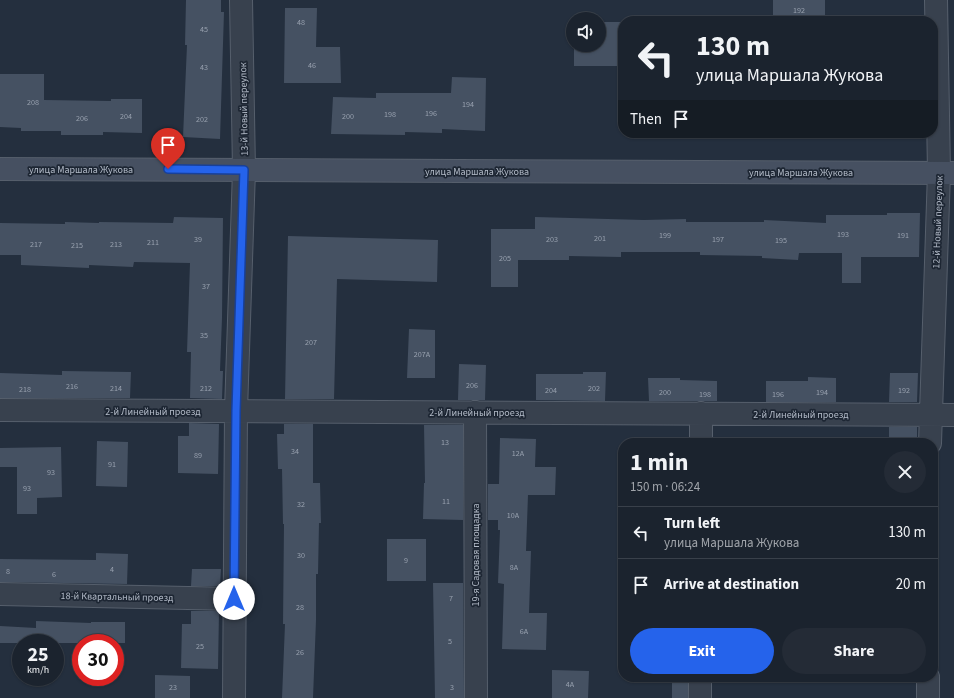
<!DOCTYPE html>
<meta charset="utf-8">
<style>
body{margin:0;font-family:"Source Sans 3",sans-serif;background:#242b36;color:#f1f3f6;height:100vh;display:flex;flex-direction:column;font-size:15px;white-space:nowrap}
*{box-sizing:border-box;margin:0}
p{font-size:13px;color:#a0a4aa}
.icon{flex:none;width:22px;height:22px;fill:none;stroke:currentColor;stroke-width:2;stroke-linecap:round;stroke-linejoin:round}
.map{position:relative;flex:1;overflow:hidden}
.sheet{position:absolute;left:618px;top:438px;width:320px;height:244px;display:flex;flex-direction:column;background:#1b232e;border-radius:16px;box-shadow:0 1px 3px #0004,0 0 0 1px #39404a}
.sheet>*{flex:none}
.banner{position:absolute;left:618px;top:16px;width:320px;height:122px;border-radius:16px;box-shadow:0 1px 3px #0004,0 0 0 1px #39404a;background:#1b232e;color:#f1f3f6;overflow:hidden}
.controls{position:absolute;left:566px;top:12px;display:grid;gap:8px}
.controls a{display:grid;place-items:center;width:40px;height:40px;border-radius:50%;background:#1b232e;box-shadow:0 1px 3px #0004,0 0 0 1px #39404a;font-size:20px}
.speed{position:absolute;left:12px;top:634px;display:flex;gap:8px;font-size:20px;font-weight:700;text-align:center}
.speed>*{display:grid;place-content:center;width:52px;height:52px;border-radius:50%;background:#1b232e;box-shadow:0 1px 3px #0004,0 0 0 1px #39404a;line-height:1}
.speed small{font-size:10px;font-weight:400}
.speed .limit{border:6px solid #d22;background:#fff;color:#111}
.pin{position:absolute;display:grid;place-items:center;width:34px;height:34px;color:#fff;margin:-41px -17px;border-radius:50% 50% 50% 0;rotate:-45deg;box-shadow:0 0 4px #0007}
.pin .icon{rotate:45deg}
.me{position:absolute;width:44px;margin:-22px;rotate:0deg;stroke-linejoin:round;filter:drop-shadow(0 0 3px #0008)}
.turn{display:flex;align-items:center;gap:14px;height:84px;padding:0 12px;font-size:18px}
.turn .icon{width:52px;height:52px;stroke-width:2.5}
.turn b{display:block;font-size:28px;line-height:34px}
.then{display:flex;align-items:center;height:38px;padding:0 12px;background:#0003;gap:8px;font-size:15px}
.round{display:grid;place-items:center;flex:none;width:42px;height:42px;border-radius:21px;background:#242b36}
.head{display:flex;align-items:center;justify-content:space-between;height:68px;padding:0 12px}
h1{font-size:24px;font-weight:700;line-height:30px}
.cta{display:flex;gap:8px;margin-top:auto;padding:8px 12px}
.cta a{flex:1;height:46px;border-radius:24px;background:#2563eb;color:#fff;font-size:16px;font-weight:700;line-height:46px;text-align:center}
.cta a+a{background:#242b36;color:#f1f3f6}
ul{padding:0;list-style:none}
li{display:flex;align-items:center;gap:12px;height:52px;padding:0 12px;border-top:1px solid #39404a}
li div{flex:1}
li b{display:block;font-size:15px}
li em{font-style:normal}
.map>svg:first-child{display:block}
</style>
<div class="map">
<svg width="954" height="698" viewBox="0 0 954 698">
<rect width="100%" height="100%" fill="#242f3e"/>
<path fill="#455162" d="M186 0H221V12H224L220 139 183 137 187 45H185Z
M773 0H825V21H773Z
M285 8H317L316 47H340L341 83H284Z
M599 22H623V66H574V45H599Z
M0 74H44V100L111 101V99H142V133L103 132V135H61V131H21V128L0 127Z
M452 77 486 78 485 131 442 129V133L405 132V135L331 134 333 97 376 98V93H451Z
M887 213H920L919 257H861V283H842V253H799L798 260 762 258V256L700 255V252H621V257L569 256V260H518V287H491V229H535V217L644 220 686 219V222H764V220L826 223V215H887Z
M174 217 223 218 222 318 220 371H223L222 399 190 398 191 352H187L190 263 134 262 133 267 89 265V268L21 265V255H0V223L65 224V222L99 223V222L173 223Z
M288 236 438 240 437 282 337 279 334 399H285Z
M409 329 435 330V378H407Z
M459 364 486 365 485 400H458Z
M62 371 131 372 130 398H0V373L62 375Z
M583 372H606L605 401 536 400V374H583Z
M890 373H918L917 402H889Z
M808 377 836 378V402H766V381H808Z
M648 378H680V380L717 381V401H649Z
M189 423 219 424 218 474 178 473V436H189Z
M284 424H313V483H320L321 523H319L318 574H316V620L313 698H282L285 624H283L284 524H283L282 469H278L277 434H284Z
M424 425H463V520L423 519 424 483H425Z
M889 427H917V443H889Z
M500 438 536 439 535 467H556L555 495H528L526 551H531L529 613H547L546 650 502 649 504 584 498 583 500 530H498V520H488V484H499Z
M97 441 128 442 127 487 96 486Z
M61 447 62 497 37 498V514H17V467H0V448Z
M387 539H426V581H387Z
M96 553 128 554 127 584 0 582V559L96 560Z
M192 569H221L220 586H191Z
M433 583H463L464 698H435Z
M191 611H219L218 669 181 668 182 624H191Z
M36 621 91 623V622H125V643H0V626L36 628Z
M552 670 589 671 588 698H552Z
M155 675 190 676V698H155Z
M672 677H688V698H672Z"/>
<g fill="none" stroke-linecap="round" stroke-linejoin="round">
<defs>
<path id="minor" d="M0 410 954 415
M475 412 476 698
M701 443V413
M930 443 939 172 936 0
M0 594 235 599
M234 698 236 411 244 170 241 0
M700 698V677
M928 698V677"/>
<path id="secondary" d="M0 169 954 173"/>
</defs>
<use href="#minor" stroke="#565f6c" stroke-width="24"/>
<use href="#secondary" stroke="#565f6c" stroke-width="24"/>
<use href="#minor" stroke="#38414e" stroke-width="22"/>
<use href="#secondary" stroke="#465061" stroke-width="22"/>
</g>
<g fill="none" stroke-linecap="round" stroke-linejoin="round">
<defs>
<path id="route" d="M168 169 244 170 236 411 234 599"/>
</defs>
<use href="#route" stroke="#184099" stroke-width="10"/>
<use href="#route" stroke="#2563eb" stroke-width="7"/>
</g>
<g text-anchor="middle" stroke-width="3.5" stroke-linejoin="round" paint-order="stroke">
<g font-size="8" fill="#98a1af">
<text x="799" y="13">192</text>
<text x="301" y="25">48</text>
<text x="204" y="32">45</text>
<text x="312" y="68">46</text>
<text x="204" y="70">43</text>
<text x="33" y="105">208</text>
<text x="468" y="107">194</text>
<text x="431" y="116">196</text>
<text x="390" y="117">198</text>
<text x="126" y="119">204</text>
<text x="348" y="119">200</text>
<text x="82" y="121">206</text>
<text x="202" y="122">202</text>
<text x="843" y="237">193</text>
<text x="665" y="238">199</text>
<text x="903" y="238">191</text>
<text x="600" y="241">201</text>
<text x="198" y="242">39</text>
<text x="552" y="242">203</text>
<text x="718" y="242">197</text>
<text x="781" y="243">195</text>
<text x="153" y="245">211</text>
<text x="36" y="247">217</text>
<text x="116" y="247">213</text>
<text x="77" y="248">215</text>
<text x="505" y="261">205</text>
<text x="206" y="289">37</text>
<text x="204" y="338">35</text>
<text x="311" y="345">207</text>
<text x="422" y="357">207А</text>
<text x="472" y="388">206</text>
<text x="72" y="389">216</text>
<text x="116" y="391">214</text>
<text x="206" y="391">212</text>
<text x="594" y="391">202</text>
<text x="25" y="392">218</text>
<text x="551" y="393">204</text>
<text x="904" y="393">192</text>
<text x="665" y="395">200</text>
<text x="822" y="395">194</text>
<text x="705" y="397">198</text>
<text x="778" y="397">196</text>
<text x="445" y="445">13</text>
<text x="295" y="454">34</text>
<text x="518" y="456">12А</text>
<text x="198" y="458">89</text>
<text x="112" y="467">91</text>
<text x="51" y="475">93</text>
<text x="27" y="491">93</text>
<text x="446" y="504">11</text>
<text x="301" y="507">32</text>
<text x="513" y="518">10А</text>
<text x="301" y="558">30</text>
<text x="406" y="563">9</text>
<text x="514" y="570">8А</text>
<text x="112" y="572">4</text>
<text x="8" y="574">8</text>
<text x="54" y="577">6</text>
<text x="451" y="601">7</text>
<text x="300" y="610">28</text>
<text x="524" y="634">6А</text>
<text x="450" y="644">5</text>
<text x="200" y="649">25</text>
<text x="300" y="655">26</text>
<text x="570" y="687">4А</text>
<text x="173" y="690">23</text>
<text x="452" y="690">3</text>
</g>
<g font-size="10" fill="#b4bcc9" stroke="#1d2633">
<text transform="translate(243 109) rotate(-91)" y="4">13-й Новый переулок</text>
<text x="81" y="173">улица Маршала Жукова</text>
<text x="477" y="175">улица Маршала Жукова</text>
<text x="801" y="176">улица Маршала Жукова</text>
<text transform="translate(937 222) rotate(-88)" y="4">12-й Новый переулок</text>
<text x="153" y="415">2-й Линейный проезд</text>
<text x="477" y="416">2-й Линейный проезд</text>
<text x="801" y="418">2-й Линейный проезд</text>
<text transform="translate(475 555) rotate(-90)" y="4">19-я Садовая площадка</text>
<text transform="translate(117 596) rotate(1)" y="4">18-й Квартальный проезд</text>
</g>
</g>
</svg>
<div class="controls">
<a><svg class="icon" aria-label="sound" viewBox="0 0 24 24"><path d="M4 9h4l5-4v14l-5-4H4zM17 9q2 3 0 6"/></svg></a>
</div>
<div class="speed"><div>25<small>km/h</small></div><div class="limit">30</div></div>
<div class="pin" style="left:168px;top:169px;background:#d93025"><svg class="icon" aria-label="arrive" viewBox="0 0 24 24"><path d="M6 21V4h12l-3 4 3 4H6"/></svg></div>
<svg class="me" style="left:234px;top:599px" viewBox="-20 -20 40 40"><circle r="19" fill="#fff"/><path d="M0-13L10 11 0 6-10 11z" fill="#2563eb"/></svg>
<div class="banner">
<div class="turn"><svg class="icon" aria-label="left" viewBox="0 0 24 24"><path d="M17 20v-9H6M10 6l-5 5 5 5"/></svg><div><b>130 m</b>улица Маршала Жукова</div></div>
<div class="then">Then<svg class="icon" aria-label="arrive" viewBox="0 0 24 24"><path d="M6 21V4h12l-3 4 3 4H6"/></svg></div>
</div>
<section class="sheet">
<div class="head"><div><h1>1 min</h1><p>150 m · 06:24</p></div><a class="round"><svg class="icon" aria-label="close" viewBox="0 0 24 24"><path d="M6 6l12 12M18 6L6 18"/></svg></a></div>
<ul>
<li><svg class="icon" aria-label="left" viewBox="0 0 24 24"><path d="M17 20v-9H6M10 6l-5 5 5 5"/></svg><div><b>Turn left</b><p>улица Маршала Жукова</p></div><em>130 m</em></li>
<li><svg class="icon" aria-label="arrive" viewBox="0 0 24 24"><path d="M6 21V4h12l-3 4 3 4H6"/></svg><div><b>Arrive at destination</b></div><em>20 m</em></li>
</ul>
<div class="cta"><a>Exit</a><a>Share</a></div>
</section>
</div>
